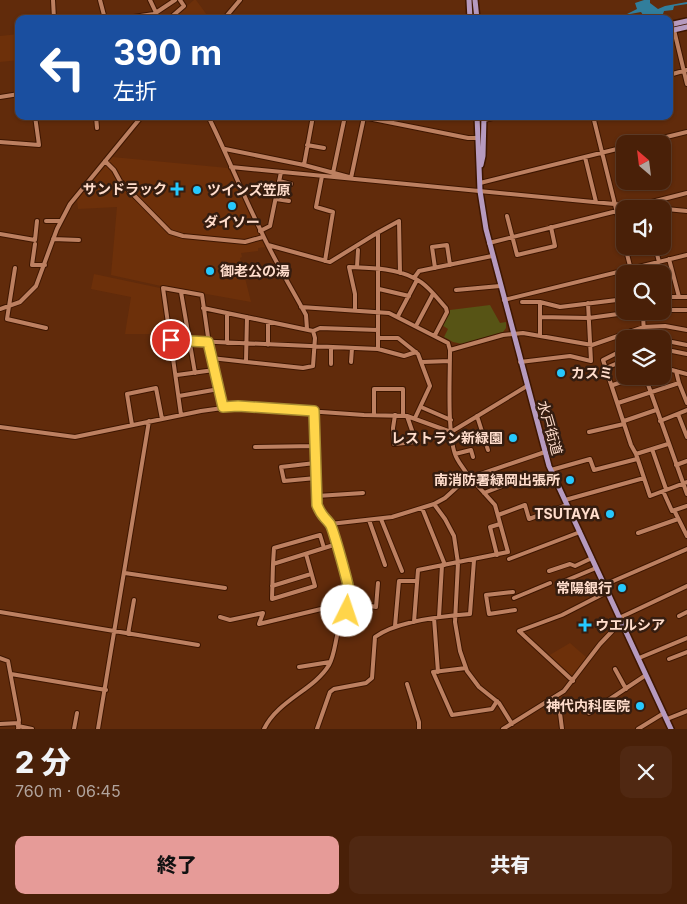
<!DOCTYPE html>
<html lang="ja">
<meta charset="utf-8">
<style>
body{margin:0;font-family:Inter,"Noto Sans JP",sans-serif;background:#502812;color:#f1f3f6;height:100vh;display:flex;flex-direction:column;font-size:19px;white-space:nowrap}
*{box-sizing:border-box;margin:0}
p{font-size:16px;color:#b1a39c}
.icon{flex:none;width:28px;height:28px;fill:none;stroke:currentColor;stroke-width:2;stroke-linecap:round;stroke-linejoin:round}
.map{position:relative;height:729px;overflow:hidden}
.panel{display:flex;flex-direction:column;background:#492008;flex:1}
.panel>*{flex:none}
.hud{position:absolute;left:15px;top:15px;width:658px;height:105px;border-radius:10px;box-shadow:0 1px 4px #0004,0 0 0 1px #613e29;background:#1a4fa0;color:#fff;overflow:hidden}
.needle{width:32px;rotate:332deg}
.controls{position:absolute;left:616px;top:135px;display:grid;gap:10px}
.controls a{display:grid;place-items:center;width:55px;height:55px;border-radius:10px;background:#492008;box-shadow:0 1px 4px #0004,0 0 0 1px #613e29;font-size:25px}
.pin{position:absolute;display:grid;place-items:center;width:42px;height:42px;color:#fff;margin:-21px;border:2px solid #fff;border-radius:50%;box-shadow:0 1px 5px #0007}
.me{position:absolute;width:55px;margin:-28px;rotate:4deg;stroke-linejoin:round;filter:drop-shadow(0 0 4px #0008)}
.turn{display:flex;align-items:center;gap:18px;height:105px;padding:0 15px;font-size:22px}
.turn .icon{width:65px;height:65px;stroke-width:2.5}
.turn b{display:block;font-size:35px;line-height:42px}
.round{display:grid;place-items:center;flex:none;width:52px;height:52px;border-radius:10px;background:#502812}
.headline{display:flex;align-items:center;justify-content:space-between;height:85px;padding:0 15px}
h1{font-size:30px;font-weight:800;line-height:38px}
.cta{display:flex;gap:10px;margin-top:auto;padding:10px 15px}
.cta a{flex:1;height:58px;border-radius:10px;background:#e69b98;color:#111;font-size:20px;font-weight:800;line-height:58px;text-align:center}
.cta a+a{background:#502812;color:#f1f3f6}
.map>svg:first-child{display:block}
</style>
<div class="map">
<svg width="687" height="729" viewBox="0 0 687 729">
<rect width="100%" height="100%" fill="#612b0b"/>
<path fill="#6d300a" d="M194 0H196L210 19H171Z
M19 34V60L0 62V36Z
M112 157 228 168 266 247 258 248V251L241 253 242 257 240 258 251 302 162 286 168 334H125L131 297 91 289 94 274 160 288 161 286 111 275 117 207 78 209 77 199Z
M570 643 587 658 573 677H570L548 656Z"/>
<path fill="#575415" d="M490 305 500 323 506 322V328L503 332 462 344 453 342 444 337 448 329 442 325 450 310Z"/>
<path fill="#317e9c" d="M644 0H650V3L658 9 665 6 687 2V4L674 6 673 10 664 11 663 14 645 18 641 12 625 15 637 9 635 3Z"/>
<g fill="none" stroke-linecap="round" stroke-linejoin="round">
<defs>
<path id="minor" d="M53 0 54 19
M100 0 105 19
M150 0 159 19
M120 19 154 14 175 0
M169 19 184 6 180 0
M224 19 240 0
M674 30 687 84
M669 75 687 70
M0 97 19 94
M96 116 97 128
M208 116C227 154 242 193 261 231 274 260 291 287 306 315L307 329
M358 116 468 138H478
M593 116 625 245
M484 120 501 116
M0 142 39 145 35 116
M638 144 687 132
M307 145 324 148
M225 149 304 165 349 177
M662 156 663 160
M585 157 596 202
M105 161 114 170 120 181 170 232 183 236 245 242 263 237
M304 165 313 116
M231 167 687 211
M333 173 345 116
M322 176 316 207 333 212 325 261
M351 178 364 117
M279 181 291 184
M480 183 625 147
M276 199 289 201
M640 205 687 193
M507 216 517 255 555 246 551 227
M46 221H60
M260 231 270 226 281 172
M0 234 35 240 37 221
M53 239 79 240
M489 243 625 209
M35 244 32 265H45
M268 245 330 262 377 233 399 221 400 273
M625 246 632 274
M655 246 659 262
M669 259 679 297
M357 267 358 250
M15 268 7 319 46 328
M435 268 432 247 447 245 450 265
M414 278 419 271 492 256
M379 289 409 296
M456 290 500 286
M181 292 195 373
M662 297H687
M504 300 687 255
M522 302H540
M301 307 389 313 448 343 450 350C450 376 447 431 455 454 457 461 463 467 467 474L466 479 445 498 434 504 392 517 330 524
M203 308 313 331 320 328 378 330
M0 309 20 302 36 286 57 229 70 204 142 116
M355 310V294L349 267C370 268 395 268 414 278 427 284 437 298 446 308L447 312 435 335
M662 310H687
M643 311 644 339
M398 316 417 280
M540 317 589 318 640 311
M268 322V345
M416 326 433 294
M631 331 633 339
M540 335V302L560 307 625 299
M378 338H398L418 354 430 386 415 418
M171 340 378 349 404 356 416 352
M662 340 687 345
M227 343V313
M378 349V233
M625 349 603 360 631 445 636 454
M662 349 687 354
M450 350 503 335 523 333 592 345 644 327 665 326 687 330
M211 358 303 368 313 366 315 338 313 331
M246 362 247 317
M351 362 352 348
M422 362 450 361
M520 362 570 356 591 361 588 303
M331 364V348
M606 368 625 360
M662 370 668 369 687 374
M676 371 679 383 687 403
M177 375 214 370
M645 376 687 494
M613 385 638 376
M179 396 219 389
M618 403 679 383
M421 407 451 420
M678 414 687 437
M181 415 163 288 202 295 211 358 223 407
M374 415V389H403V416
M395 415 393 428 394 444 416 442 407 416
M477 416 488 450
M624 421 656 410
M660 421 687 410
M132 425 127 394 156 388 162 419
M0 427 75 437 201 411 237 406 364 415 407 416 451 432 527 386
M589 432 624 424
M668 444 636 454 650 496 687 482
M255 447 315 446
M652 449 666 489
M455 454 471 450 473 457
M315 463 281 467 284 481 316 478
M676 465 687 461
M551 470 590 459 594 470 637 459
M472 477 545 452
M663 491 672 511 687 506
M484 493 522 478
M317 496 363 493
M565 500 644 478
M434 504 445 519 454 536 458 563 455 622 460 651 467 671 479 687 499 703 512 724
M422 508 445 565
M675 512 687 536
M498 515 525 505 529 519 567 505
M381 519 402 571
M369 520 385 565
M638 533 678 519
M324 548 320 535 274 548 273 564 337 544
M497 555 490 527 500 524
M509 559 580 532
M273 564 272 599 315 586 306 554
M549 571 570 564 575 566 592 558
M125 573 225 588
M560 583 596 568
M604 585 687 549
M272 586 311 574
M513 592 486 595 489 614 515 610
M514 598 550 583
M0 612 198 645
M679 616 687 612
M220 617 230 620 263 613 259 624 350 602 376 607 378 583
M439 617 442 565
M434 618 438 672
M619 618 687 586
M414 622 418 570 508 552 495 505 467 474
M395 626 399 581H416
M128 634 134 600
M0 658 8 661 19 720 18 729
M639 658 687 638
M669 659 687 652
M299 667 330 662
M466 668 433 672 452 715 492 709 497 701
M615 669 626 689
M11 674 106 690
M573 681 519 631 562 615 607 592
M407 684 419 722V729
M553 700 560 713 562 729
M589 713 646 675
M667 719 687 711
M0 724 19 723
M18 726 32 729
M74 729 77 713
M98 729 149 421
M264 729C278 700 314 690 329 665 335 654 335 641 339 628 343 616 351 606 350 592L332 529 330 524 323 518 317 505 314 411
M317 729 330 692 334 689 366 683 372 678 375 637C397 621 443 616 470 614L474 560
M503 729 564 691 600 644 621 622
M638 729 664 713"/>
<path id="major" d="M469 0 470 19
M475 0 477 19
M669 25 687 21
M669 31 687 27
M477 116 480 191 486 229 549 466 671 729
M481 165 483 156 484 116"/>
</defs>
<use href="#minor" stroke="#3e1600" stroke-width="6"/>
<use href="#major" stroke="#3e1600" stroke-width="8"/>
<use href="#minor" stroke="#bd8061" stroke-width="4"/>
<use href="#major" stroke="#b69abf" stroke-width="5"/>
</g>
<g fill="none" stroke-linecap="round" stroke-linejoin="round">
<defs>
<path id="route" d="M171 340 208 342 223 407 238 406 314 411 317 505C322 517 323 515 330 524 333 528 350 589 350 596 350 602 349 606 347 611"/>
</defs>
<use href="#route" stroke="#a68a30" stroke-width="12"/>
<use href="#route" stroke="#ffd54a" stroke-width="9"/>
</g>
<g fill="#26c9fe" stroke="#351d10" stroke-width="2">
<path d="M174.5 181.5h5v5h5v5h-5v5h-5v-5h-5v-5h5z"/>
<circle cx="197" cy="190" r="5"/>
<circle cx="232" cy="206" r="5"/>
<circle cx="210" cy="271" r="5"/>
<circle cx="561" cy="373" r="5"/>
<circle cx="513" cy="438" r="5"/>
<circle cx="570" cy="480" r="5"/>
<circle cx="610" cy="514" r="5"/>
<circle cx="622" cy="588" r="5"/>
<path d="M582.5 617.5h5v5h5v5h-5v5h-5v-5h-5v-5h5z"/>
<circle cx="640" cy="706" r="5"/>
</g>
<g text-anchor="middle" stroke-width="5" stroke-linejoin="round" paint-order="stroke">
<g font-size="14" font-weight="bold" fill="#fdc" stroke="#351d10" text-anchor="end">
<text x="167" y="194">サンドラック</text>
<text x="207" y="195" text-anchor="start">ツインズ笠原</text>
<text x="232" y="227" text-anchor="middle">ダイソー</text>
<text x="220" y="276" text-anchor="start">御老公の湯</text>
<text x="571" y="378" text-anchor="start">カスミ</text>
<text x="503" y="443">レストラン新緑園</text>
<text x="560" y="485">南消防署緑岡出張所</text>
<text x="600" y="519">TSUTAYA</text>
<text x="612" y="593">常陽銀行</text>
<text x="595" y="630" text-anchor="start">ウエルシア</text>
<text x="630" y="711">神代内科医院</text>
</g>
<g font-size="14" fill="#fdc" stroke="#351d10">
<text transform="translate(550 428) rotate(74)" y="5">水戸街道</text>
</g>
</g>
</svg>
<div class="controls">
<a><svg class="needle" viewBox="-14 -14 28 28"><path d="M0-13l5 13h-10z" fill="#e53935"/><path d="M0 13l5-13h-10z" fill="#b1a39c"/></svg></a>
<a><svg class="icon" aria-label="sound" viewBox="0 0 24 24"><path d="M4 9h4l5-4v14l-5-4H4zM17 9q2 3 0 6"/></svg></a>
<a><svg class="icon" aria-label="search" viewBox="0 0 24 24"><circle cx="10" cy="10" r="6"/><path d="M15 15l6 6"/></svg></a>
<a><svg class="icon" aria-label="layers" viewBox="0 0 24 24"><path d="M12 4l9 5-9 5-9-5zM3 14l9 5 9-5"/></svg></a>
</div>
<div class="pin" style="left:171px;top:340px;background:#d93025"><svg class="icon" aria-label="arrive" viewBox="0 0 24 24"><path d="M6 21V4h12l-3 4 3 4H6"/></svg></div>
<svg class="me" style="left:347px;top:611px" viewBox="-20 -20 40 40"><circle r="19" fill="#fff"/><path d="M0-13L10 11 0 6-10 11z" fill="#ffd54a"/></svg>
<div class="hud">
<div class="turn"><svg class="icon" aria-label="left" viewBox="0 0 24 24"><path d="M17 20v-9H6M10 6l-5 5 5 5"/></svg><div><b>390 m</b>左折</div></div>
</div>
</div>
<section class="panel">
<div class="headline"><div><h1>2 分</h1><p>760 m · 06:45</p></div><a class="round"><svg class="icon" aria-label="close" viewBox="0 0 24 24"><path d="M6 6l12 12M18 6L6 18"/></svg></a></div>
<div class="cta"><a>終了</a><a>共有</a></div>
</section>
